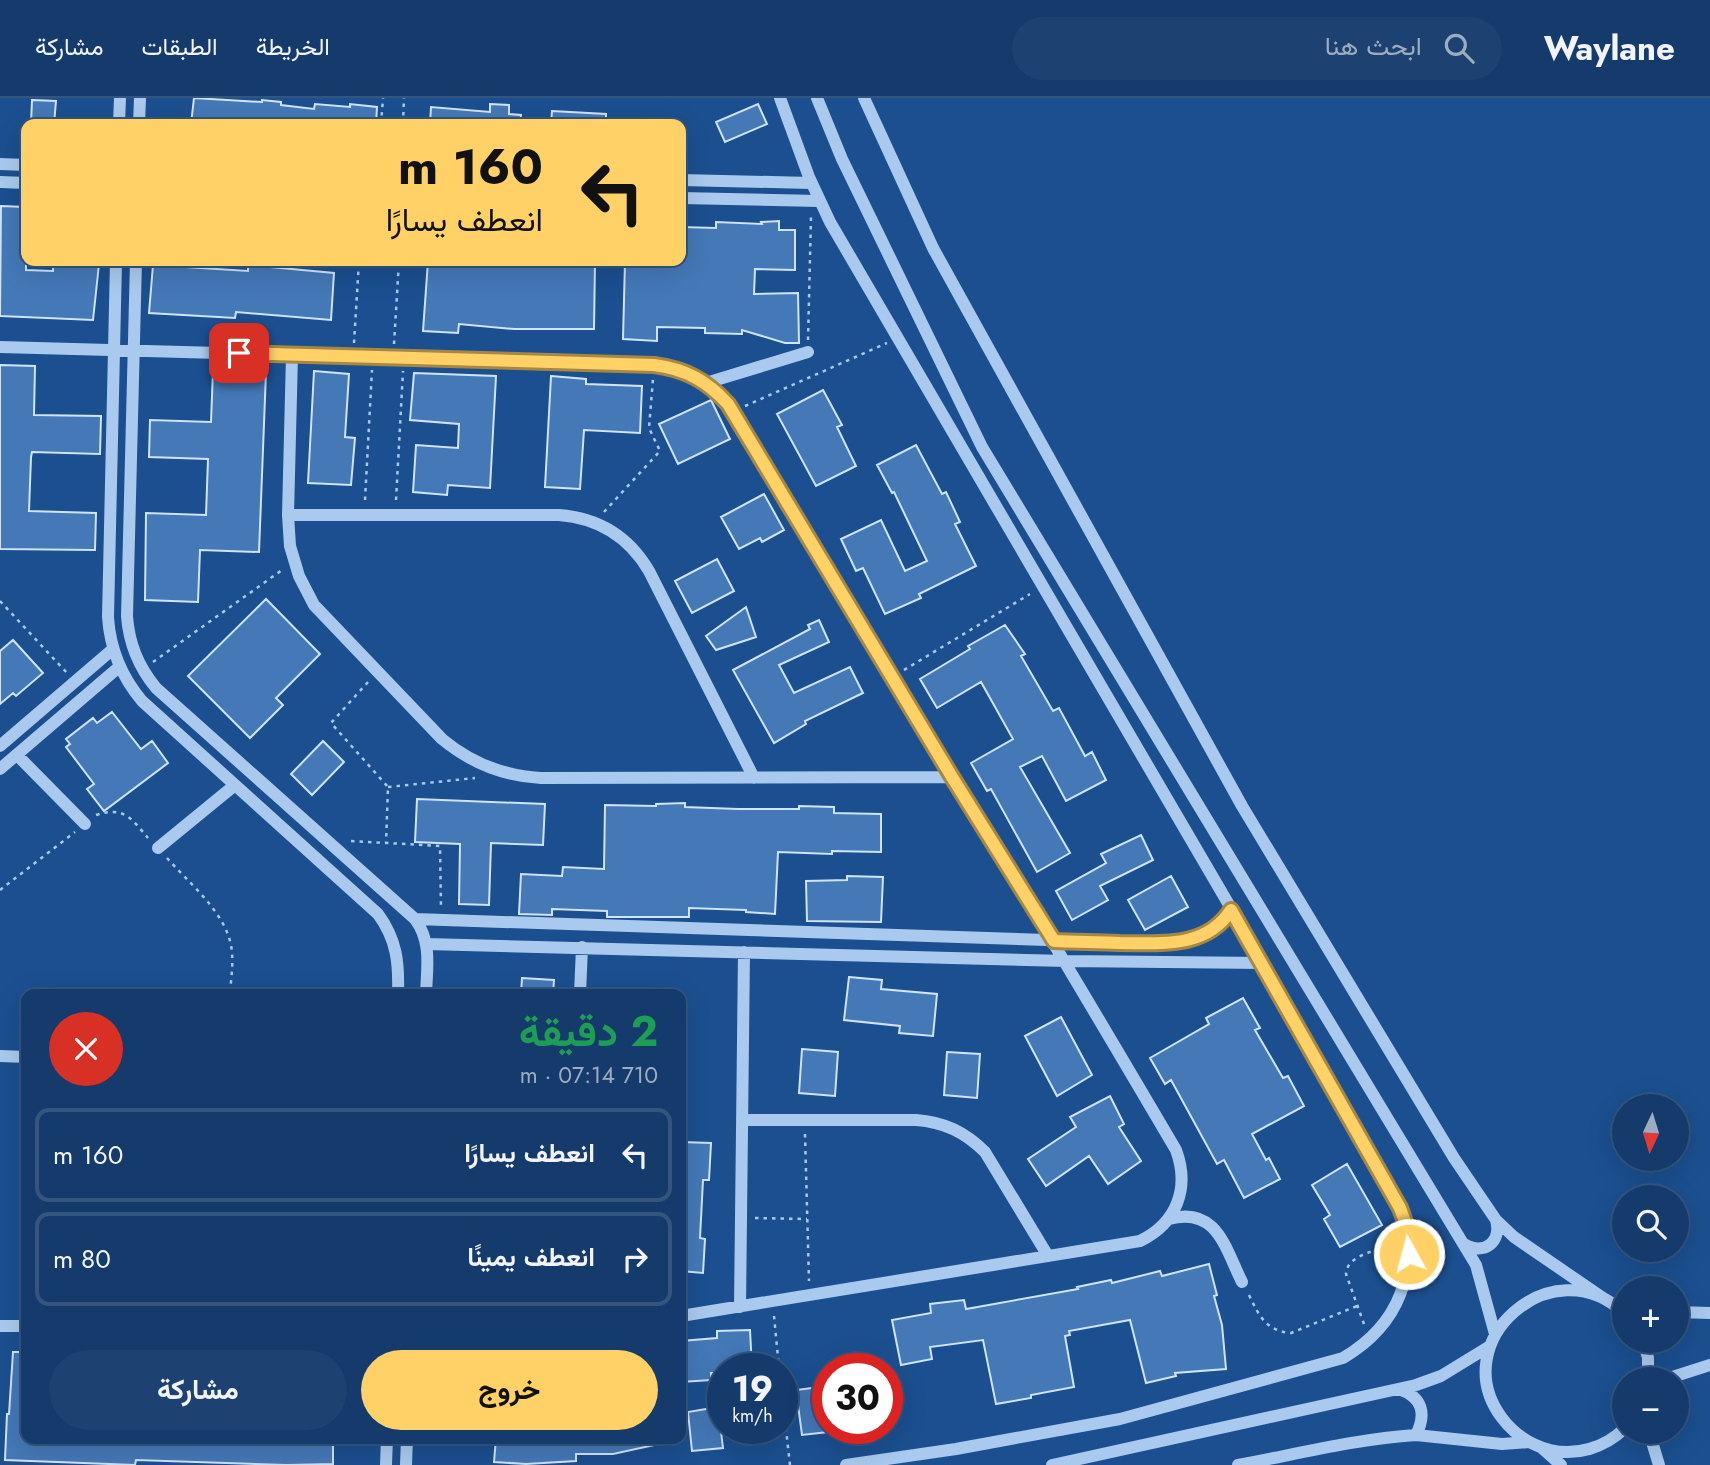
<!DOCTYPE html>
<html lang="ar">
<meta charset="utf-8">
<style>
body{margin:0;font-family:Jost,Vazirmatn,sans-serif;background:#1d4271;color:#f1f3f6;direction:rtl;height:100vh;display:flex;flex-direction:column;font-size:26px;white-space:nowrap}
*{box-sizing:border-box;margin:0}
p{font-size:23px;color:#9dadc1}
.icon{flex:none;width:38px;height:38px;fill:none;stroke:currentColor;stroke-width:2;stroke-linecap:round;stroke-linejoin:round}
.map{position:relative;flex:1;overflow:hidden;direction:ltr}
.sheet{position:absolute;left:21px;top:891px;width:665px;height:455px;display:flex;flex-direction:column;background:#143b6b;border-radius:14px;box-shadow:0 7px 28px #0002,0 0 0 2px #33557e;direction:rtl}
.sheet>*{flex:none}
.hud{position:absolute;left:21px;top:21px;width:665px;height:147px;border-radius:14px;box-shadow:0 7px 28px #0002,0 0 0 2px #33557e;direction:rtl;background:#ffd166;color:#111;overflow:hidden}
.needle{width:46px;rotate:184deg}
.controls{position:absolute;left:1612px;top:996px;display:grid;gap:14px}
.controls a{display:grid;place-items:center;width:77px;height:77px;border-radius:50%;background:#143b6b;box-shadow:0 7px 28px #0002,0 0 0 2px #33557e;font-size:35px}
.speed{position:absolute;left:707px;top:1255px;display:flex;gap:14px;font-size:35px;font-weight:700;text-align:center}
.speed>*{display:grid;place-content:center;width:91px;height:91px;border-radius:50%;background:#143b6b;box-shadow:0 7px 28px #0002,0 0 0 2px #33557e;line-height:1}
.speed small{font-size:18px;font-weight:400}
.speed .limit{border:10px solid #d22;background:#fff;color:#111}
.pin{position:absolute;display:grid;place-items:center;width:60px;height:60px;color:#fff;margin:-30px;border-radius:14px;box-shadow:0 4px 10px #0006}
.me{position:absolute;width:77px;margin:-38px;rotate:353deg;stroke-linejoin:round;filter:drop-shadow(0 0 5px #0008)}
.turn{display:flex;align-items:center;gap:24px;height:147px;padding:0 28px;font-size:32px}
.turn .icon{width:91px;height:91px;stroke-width:2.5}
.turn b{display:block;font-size:49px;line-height:60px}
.round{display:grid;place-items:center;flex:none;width:74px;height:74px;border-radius:37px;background:#1d4271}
.overview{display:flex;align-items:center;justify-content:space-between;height:119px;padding:0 28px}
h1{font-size:42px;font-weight:700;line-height:52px;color:#1e9e55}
.primary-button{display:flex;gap:14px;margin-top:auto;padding:14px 28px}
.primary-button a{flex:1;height:80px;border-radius:42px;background:#ffd166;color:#111;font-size:28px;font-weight:700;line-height:80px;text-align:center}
.primary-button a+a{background:#1d4271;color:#f1f3f6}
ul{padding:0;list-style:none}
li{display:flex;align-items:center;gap:21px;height:94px;margin:0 14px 10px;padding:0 14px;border:4px solid #33557e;border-radius:14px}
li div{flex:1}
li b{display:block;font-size:26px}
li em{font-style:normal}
header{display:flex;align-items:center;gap:42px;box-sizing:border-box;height:98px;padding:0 35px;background:#143b6b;border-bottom:2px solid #33557e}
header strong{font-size:33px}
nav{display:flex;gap:38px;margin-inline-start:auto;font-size:24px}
.search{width:490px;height:63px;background:#1d4271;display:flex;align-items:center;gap:18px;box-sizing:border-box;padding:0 24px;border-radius:38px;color:#9dadc1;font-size:26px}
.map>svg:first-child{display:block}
</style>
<header>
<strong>Waylane</strong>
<div class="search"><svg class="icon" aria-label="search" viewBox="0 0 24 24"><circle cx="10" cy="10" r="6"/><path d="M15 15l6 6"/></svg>ابحث هنا</div>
<nav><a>الخريطة</a><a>الطبقات</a><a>مشاركة</a></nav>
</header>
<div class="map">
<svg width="1710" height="1367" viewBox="0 0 1710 1367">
<rect width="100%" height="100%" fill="#1b4f8f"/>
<path fill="#4478b7" stroke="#cfe3fa" stroke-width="2" d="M194 0 262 4V2L281 4V7L314 11 315 6 350 9V6L377 9 376 26H191Z
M32 2 56 3 54 26H31Z
M490 6 509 7V16L521 17 520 26H430L431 9 490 14Z
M758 6 767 26 725 44 716 24Z
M552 13 606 16V26H551Z
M1 108 26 109V172L53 173V163L99 166 93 222 0 218Z
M779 123V132H795V172L755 171 754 196 798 195 799 245H785L742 232V236L705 235V230L657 229V243L623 241 625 163H681V129L716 130V124L762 126 761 124Z
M428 163H595L594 231H514L459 226 458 235 423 233Z
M153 167 248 173V167L334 175 331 222 236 214 235 220 149 215Z
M0 267 35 268 34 317 101 318 100 356 32 354 31 359 29 413 96 415 95 452 0 451Z
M213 272 266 274 259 454 200 452 198 504 145 502 146 415 206 417 208 361 149 359 150 322 211 324Z
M314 273 349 276 345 339 355 340 351 387 308 385Z
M414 275 496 278 490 390 448 387 447 397 413 394 416 347 458 350 459 326 410 322Z
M551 278 586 281V286L642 288 640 335 584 332 580 391 545 389Z
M823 292 842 327 837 329 856 368 816 388 777 316Z
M711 302 730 341 678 366 659 326Z
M916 347 942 396 946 394 960 424 955 426 976 468 919 496 921 500 885 516 863 470 856 473 841 441 881 422 905 473 927 463 894 394 892 395 877 367Z
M764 396 784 432 762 444 760 440 739 451 721 419Z
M717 461 734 493 692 515 675 483Z
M266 501 320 556 276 600 283 607 250 640 188 578Z
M746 509 756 539 716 552 706 538Z
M819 522 829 544 779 567 794 595 850 569 863 595 805 623 806 626 774 645 733 572 810 531 808 527Z
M1005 527 1025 556 1021 558 1053 613 1059 610 1085 658 1092 654 1106 682 1066 703 1042 658 1020 669 1070 755 1037 774 991 691 987 693 971 665 1013 641 981 584 937 610 920 581 970 551 968 548Z
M13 542 43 575 16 598 13 595 0 606V553Z
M112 614 141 651 152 643 168 665 104 713 87 691 94 686 66 649 70 646 66 641 93 620 97 625Z
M323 643 344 664 312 697 291 676Z
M417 701 545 706 543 747 491 745 489 807 459 806 460 746 415 744Z
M685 705V709L738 711H799V708L834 709V715L881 716V754L832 753V756L778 754 775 816 746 814V812L689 810V819H607V813L552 811V817L519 816 521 776 562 778 563 769 604 771 605 707 656 708V706Z
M1141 737 1153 762 1100 788 1108 802 1072 822 1056 793 1106 765 1101 756Z
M847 778 883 779 881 824 807 823 806 783 847 782Z
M1171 778 1188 809 1145 832 1128 802Z
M849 879 882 882 881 891 937 896 933 938 899 935 900 928 844 922Z
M522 880 554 882 553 896H521Z
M1243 900 1260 930 1255 932 1283 980 1288 978 1304 1008 1252 1036 1266 1062 1269 1060 1280 1081 1244 1100 1224 1062 1217 1066 1171 982 1165 986 1150 960 1209 926 1206 920Z
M1061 919 1092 977 1057 998 1025 938Z
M802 951 838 954 835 998 799 995Z
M947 954 980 956 977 1000 944 997Z
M1110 998 1124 1026 1119 1029 1141 1063 1108 1086 1089 1058 1046 1088 1028 1061 1076 1029 1070 1019Z
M681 1044 711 1045 709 1082H703L700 1140 705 1141 703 1175 681 1173Z
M1347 1066 1382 1127 1340 1149 1324 1121 1330 1117 1312 1087Z
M1209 1166 1217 1197 1214 1198 1222 1227 1226 1271 1175 1275 1176 1278 1146 1285 1130 1222 1069 1233 1070 1237 1065 1238 1074 1289 1031 1297V1300L996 1306 983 1242 930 1249 932 1261 901 1267 892 1222 931 1215 930 1206 964 1202 966 1211 1078 1191 1077 1189 1111 1182 1112 1185 1160 1173 1162 1178Z
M750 1232 752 1270H723V1275H711V1282L681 1284V1243L717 1240V1233Z
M13 1254H26V1340H333V1366L287 1367 136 1362 135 1367 5 1362 7 1316H9Z
M828 1288V1334L802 1337 796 1292Z
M718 1309 723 1350 692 1353 688 1314Z
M496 1340H658L659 1346 613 1356H576V1363L526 1366 494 1364Z"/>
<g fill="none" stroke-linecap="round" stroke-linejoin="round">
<path stroke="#a9c9ee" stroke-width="2.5" stroke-dasharray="3.5 5" stroke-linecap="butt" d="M381 26 383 0
M403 26 404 0
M808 242 811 119
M354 245 359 163
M394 246 399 163
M745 308 887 245
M365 402 372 272
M396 402 403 273
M604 414 660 353 649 330 653 281
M0 503 67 575
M153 564 282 472
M904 572 1030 496
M368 584 331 625 388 689 386 745
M388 689 475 680
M96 717C124 708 131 720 148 740
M351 743 440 748 441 810
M167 760C189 785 224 813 231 847 234 863 231 880 230 896
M0 792 75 734
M805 1036 809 1183
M755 1120 807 1121
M1249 1197C1259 1218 1266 1233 1291 1235L1357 1208
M774 1218 779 1270
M1364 1226 1346 1176C1347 1157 1376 1153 1392 1147
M782 1296 790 1367"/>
<path stroke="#a9c9ee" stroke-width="12" d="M780 0 809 79 830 124 1263 865 1400 1110C1421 1172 1399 1227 1343 1260L1120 1321 956 1351 846 1367
M817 0 842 61 982 349 1476 1167 1495 1236
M864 0 933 150 1242 708 1454 1060 1496 1122 1514 1139 1603 1200
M119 26 120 0
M139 26 140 0
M0 66 26 67
M681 82 811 85
M0 84 26 85
M681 100 819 103
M116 163 108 519C110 551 121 578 142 603L378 816C397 842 399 865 398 896
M136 163 127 518C129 546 138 568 156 590L415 821C432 844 427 869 426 896
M0 249 655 267C686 271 707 283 728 306 879 554 1029 802 1176 1052 1190 1090 1177 1125 1140 1143L681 1218
M292 257 288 417 290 448 299 478 314 507 442 641C471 665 503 678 541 680L952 679
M706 285 808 254
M288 417H559C599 420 629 439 649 473L754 680
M0 648 113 551
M17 657 85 726
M0 671 119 569
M158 750 235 687
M415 821 1170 846C1194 843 1217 833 1231 812
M427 846 1066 863 1263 865
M580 896 582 849
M0 958 26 959
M742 1022H916C944 1024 965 1034 985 1054L1048 1158
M1169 1121C1217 1108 1225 1150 1242 1184
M1464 1146C1484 1158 1502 1144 1496 1122
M740 1209 744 854
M1676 1214 1710 1215
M1624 1215C1553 1148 1444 1243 1502 1320 1514 1336 1531 1347 1550 1352 1577 1358 1604 1350 1624 1331
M0 1228H26
M1643 1242 1648 1260V1281
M1666 1281 1710 1267
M1399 1291C1422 1299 1427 1315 1416 1337
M1649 1334 1659 1367
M1542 1350 1561 1367
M386 1367 387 1340
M406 1367 407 1340
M1052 1367 1416 1287 1441 1278 1490 1248
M1238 1367C1297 1356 1356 1341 1416 1337L1502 1346 1529 1344"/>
</g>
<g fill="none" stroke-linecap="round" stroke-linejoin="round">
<defs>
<path id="route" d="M239 255 654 267C686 271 707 283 728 306L952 679 1054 843C1076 844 1098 844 1120 845 1160 845 1206 851 1231 812L1400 1110 1405 1124 1409 1156"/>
</defs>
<use href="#route" stroke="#a68842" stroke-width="18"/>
<use href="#route" stroke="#ffd166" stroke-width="12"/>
</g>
</svg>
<div class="controls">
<a><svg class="needle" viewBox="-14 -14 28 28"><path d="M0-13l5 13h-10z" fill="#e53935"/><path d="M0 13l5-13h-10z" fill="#9dadc1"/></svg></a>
<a><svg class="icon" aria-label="search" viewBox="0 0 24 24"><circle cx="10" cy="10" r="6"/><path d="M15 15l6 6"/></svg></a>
<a>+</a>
<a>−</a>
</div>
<div class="speed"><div>19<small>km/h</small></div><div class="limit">30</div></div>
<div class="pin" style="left:239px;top:255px;background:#d93025"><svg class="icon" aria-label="arrive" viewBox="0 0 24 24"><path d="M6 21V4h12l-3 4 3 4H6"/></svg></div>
<svg class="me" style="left:1409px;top:1156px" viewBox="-20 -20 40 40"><circle r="17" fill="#ffd166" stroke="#fff" stroke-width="3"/><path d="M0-11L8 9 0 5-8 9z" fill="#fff"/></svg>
<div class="hud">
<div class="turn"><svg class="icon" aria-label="left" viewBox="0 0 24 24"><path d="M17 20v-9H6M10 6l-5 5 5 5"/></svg><div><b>160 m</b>انعطف يسارًا</div></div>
</div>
<section class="sheet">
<div class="overview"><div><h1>2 دقيقة</h1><p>710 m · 07:14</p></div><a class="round" style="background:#d93025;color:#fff"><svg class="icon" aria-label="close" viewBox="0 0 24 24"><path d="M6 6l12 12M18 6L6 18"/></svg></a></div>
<ul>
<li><svg class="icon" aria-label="left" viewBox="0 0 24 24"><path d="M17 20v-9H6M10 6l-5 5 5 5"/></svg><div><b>انعطف يسارًا</b></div><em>160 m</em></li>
<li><svg class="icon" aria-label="right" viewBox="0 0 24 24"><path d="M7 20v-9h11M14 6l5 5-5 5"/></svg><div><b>انعطف يمينًا</b></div><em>80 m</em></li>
</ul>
<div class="primary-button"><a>خروج</a><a>مشاركة</a></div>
</section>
</div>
